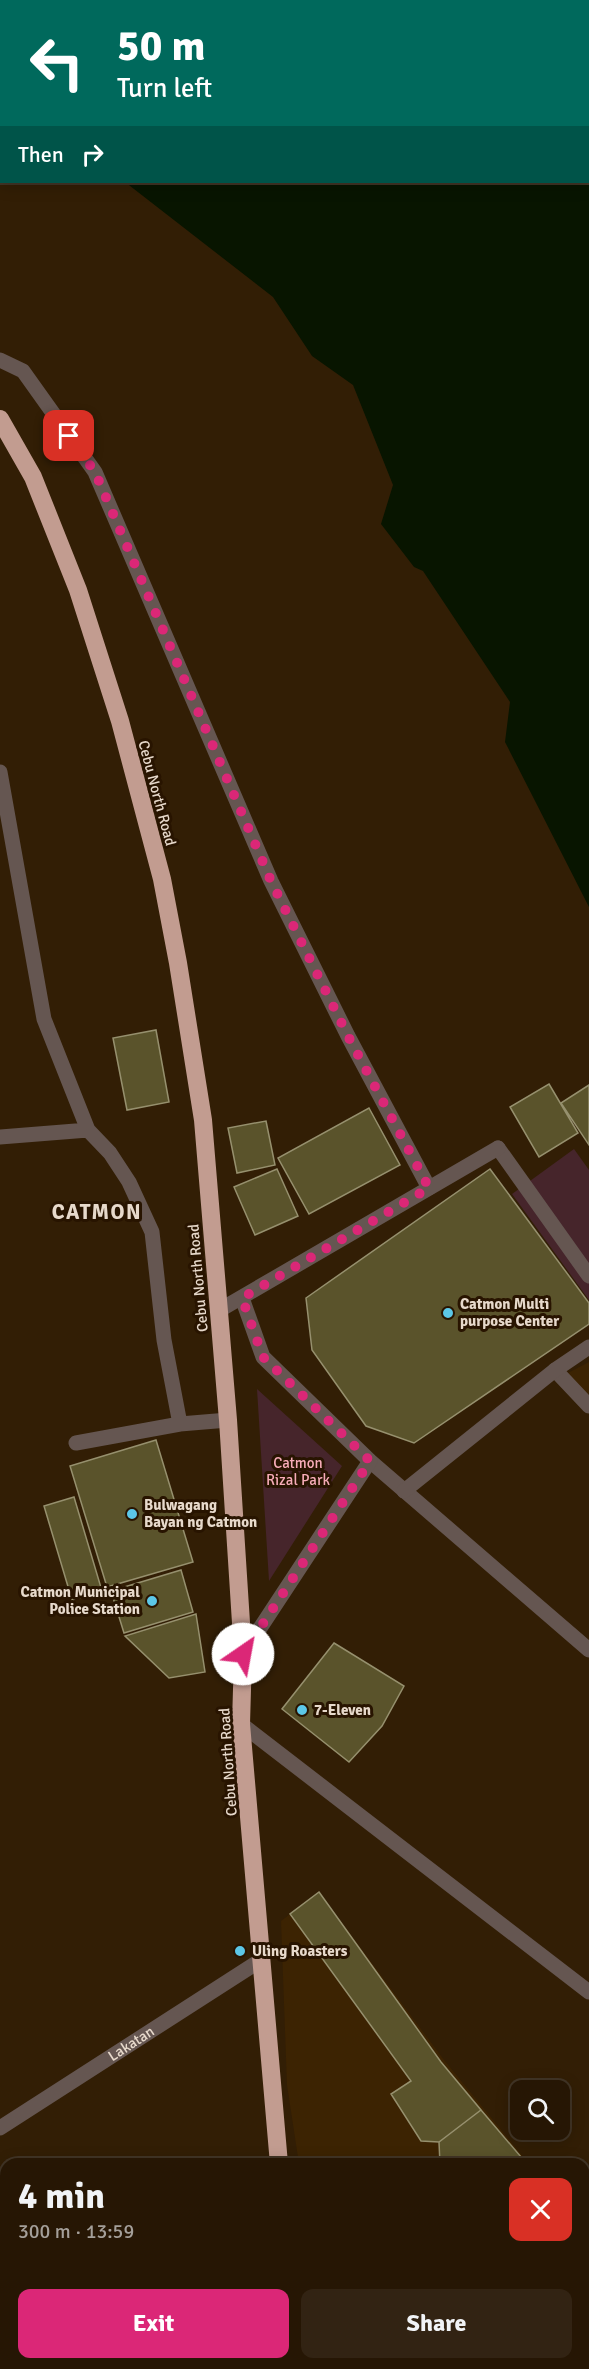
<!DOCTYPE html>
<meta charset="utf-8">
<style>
body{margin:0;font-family:Signika,sans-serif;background:#322313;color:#f1f3f6;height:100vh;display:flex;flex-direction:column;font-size:22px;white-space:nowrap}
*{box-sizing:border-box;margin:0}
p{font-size:20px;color:#a49f9a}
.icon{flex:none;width:33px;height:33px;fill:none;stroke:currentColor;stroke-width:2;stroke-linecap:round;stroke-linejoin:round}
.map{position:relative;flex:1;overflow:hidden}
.side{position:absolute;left:0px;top:2158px;width:590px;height:212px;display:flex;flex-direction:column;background:#261604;border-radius:18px 18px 0 0;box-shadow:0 3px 15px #0003,0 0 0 2px #423526}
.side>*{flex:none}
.guide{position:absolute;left:0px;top:0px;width:590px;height:183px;box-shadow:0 3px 15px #0003,0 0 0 2px #423526;background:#00695c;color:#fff;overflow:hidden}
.buttons{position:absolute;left:510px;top:2080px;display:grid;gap:12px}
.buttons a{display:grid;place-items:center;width:60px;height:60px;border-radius:12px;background:#261604;box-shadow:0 3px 15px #0003,0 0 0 2px #423526;font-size:30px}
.pin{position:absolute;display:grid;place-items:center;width:51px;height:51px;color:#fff;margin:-26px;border-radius:12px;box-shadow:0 3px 9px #0006}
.me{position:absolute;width:66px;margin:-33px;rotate:33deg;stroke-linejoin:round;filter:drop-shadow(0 0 4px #0008)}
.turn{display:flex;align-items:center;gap:21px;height:126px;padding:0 18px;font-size:27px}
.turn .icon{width:78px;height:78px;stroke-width:2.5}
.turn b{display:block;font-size:42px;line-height:51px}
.then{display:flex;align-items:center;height:57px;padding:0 18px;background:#0003;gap:12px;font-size:22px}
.round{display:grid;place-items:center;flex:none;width:63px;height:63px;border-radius:12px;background:#322313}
.overview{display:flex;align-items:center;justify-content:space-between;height:102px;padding:0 18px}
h1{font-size:36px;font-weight:800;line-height:45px}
.cta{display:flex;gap:12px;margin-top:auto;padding:12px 18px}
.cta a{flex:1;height:69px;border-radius:12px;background:#db2777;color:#fff;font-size:24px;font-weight:800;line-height:69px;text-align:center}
.cta a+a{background:#322313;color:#f1f3f6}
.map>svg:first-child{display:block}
</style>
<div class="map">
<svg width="589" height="2369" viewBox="0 0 589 2369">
<rect width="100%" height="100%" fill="#321e05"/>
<path fill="#3c2302" d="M589 1362V1398L566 1374Z
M319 1892 444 2060 529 2164H299L287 2085 281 1921Z"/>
<path fill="#46252b" d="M574 1149 589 1170V1300L512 1194Z
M257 1389 342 1466 269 1581Z"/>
<path fill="#081500" d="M0 0H589V907L505 742 510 702 423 571 414 567 381 524 393 485 353 385 312 356 273 297 125 182H588V2H2L1 82Z"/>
<path fill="#5a532b" stroke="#96906e" stroke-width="1.5" d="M156 1030 169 1102 127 1110 113 1038Z
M549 1084 578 1133 539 1157 510 1107Z
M589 1085V1145L561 1103Z
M369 1108 400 1165 309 1214 278 1158Z
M266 1121 275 1165 237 1173 228 1128Z
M277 1169 298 1216 255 1235 234 1187Z
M490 1169 589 1303V1324L414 1443 366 1426 312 1350 306 1298Z
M156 1440 193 1562 107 1587 70 1466Z
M74 1497 102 1591 72 1600 44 1506Z
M181 1570 193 1612 124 1633 111 1591Z
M196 1614 205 1672 169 1678 125 1636Z
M334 1643 404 1686 382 1726 349 1762 282 1709Z
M319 1892 441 2062 481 2110 439 2142 421 2141 391 2094 411 2081 290 1914Z
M481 2110 527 2164H440L439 2142Z"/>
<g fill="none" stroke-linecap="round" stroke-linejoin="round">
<path stroke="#655651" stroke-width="15" d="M0 772 44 1019 88 1130 110 1153 129 1182 152 1232 164 1340 180 1424
M0 1137 88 1130
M498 1148 589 1276
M76 1443 180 1424 228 1420"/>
<g stroke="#655651" stroke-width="15">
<path d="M0 360 23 371 95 472 271 881 348 1036 429 1188"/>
<path d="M242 1298 263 1357 370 1461 589 1650"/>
<path d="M218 1311 498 1148"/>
<path d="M555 1370 589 1406"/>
<path d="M404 1491 555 1370 589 1347"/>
<path d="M243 1654 370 1461"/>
<path d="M241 1724 589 1992"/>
<path id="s1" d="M0 2128 261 1960"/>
</g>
<path stroke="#c29c90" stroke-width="18" d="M0 419 33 477 78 590 120 721 162 879 178 963 203 1120 228 1420 243 1654 241 1724 279 2164
M312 2364 313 2369"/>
</g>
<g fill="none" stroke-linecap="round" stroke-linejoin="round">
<path stroke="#db2777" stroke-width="10" stroke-dasharray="0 18" d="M69 436 95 472 271 881 348 1036 429 1188 242 1298 263 1357 370 1461 243 1654"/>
</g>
<g fill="#5cc7e7" stroke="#281400" stroke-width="2">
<circle cx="448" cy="1313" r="6"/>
<circle cx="132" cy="1514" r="6"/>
<circle cx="152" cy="1601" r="6"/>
<circle cx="302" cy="1710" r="6"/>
<circle cx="240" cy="1951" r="6"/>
</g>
<g text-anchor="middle" stroke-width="6" stroke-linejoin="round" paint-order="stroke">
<g font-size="15" fill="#e7d9cb" stroke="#281400">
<text transform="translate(157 793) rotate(75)" y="5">Cebu North Road</text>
<text transform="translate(198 1278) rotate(-95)" y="5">Cebu North Road</text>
<text transform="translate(228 1762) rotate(-94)" y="5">Cebu North Road</text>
<text dy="5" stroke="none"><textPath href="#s1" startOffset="156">Lakatan</textPath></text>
</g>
<g font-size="15" font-weight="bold" fill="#e7d9cb" stroke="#281400" text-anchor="start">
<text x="460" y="1309">Catmon Multi<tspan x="460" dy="17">purpose Center</tspan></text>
<text x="144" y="1510">Bulwagang<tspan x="144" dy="17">Bayan ng Catmon</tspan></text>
<text x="140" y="1597" text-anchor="end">Catmon Municipal<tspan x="140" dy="17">Police Station</tspan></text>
<text x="314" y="1715">7-Eleven</text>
<text x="252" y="1956">Uling Roasters</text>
</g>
<g font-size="15" fill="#f7acb8" stroke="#281400">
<text x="298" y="1468">Catmon<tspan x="298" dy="17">Rizal Park</tspan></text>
</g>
<g font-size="21" font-weight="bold" letter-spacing="1.5" fill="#e7d9cb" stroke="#281400">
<text x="97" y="1219">CATMON</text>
</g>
</g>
</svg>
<div class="buttons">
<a><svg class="icon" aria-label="search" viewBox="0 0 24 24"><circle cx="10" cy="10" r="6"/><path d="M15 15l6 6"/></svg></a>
</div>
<div class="pin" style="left:69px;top:436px;background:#d93025"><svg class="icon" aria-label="arrive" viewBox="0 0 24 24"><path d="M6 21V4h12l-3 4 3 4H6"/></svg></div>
<svg class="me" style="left:243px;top:1654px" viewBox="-20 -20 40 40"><circle r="19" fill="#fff"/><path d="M0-13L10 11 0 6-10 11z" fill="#db2777"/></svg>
<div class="guide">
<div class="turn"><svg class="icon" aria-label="left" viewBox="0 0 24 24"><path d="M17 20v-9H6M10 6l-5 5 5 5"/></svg><div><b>50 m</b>Turn left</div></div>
<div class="then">Then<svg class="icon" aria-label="right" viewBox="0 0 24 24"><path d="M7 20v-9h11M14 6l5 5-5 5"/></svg></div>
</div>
<section class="side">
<div class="overview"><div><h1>4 min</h1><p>300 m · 13:59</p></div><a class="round" style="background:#d93025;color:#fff"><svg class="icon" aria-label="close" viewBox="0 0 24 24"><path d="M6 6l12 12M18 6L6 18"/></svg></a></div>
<div class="cta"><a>Exit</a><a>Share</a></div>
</section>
</div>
